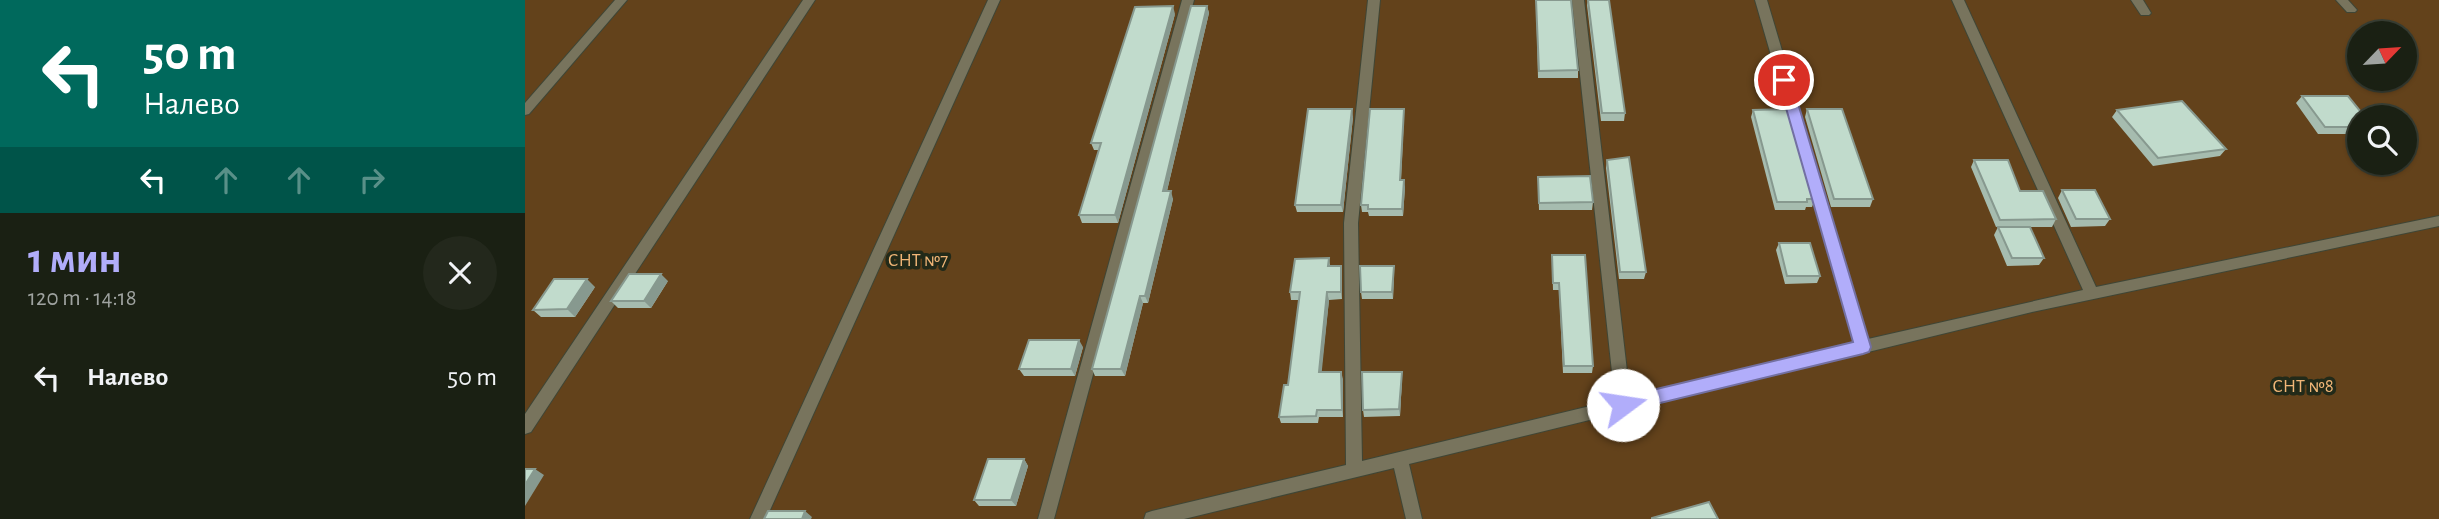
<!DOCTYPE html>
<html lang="ru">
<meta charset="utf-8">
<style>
body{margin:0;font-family:"Alegreya Sans",sans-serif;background:#23281c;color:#f1f3f6;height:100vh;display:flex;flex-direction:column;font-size:26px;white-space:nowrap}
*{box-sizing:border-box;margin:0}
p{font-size:23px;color:#9fa3a0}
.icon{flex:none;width:38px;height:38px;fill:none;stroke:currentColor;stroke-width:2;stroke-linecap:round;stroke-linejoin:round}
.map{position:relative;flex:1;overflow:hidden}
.sheet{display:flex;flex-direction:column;background:#1a2013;width:525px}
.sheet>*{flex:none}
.top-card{background:#00695c;color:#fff;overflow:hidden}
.needle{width:46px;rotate:65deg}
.controls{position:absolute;left:1822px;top:21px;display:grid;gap:14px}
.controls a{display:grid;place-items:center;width:70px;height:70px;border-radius:50%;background:#1a2013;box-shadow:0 2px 5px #0004,0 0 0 2px #383e33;font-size:35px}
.pin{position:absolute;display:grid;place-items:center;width:60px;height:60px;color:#fff;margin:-30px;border:4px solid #fff;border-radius:50%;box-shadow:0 2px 7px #0007}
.me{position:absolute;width:77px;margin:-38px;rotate:76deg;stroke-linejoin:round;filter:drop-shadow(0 0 5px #0008)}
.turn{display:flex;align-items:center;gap:24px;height:147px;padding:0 28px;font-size:32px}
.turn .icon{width:91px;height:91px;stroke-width:2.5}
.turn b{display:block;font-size:49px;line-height:60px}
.lanes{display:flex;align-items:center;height:66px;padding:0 28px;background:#0003;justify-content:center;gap:35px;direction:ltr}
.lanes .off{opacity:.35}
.round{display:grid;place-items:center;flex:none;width:74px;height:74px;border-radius:37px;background:#23281c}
.headline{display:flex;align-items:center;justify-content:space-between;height:119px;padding:0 28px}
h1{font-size:42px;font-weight:700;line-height:52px;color:#b1adfa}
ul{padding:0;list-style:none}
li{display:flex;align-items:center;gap:21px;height:91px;padding:0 28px}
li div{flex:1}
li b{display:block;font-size:26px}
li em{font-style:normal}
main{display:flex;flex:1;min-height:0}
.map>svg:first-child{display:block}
</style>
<main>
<section class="sheet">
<div class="top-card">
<div class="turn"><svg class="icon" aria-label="left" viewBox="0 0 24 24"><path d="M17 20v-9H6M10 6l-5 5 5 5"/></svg><div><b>50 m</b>Налево</div></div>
<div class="lanes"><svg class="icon" aria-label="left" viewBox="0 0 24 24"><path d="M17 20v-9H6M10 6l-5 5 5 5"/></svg><svg class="icon off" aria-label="ahead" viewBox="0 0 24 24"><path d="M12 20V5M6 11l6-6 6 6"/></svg><svg class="icon off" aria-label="ahead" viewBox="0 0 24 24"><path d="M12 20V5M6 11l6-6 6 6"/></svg><svg class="icon off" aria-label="right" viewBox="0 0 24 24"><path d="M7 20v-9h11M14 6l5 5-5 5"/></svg></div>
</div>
<div class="headline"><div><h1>1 мин</h1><p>120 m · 14:18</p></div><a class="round"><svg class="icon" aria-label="close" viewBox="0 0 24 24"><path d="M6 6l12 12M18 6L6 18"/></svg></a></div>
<ul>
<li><svg class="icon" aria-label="left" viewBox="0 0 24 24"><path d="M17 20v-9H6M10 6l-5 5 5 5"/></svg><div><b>Налево</b></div><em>50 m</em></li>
</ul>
</section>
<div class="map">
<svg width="1914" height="519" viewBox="0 0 1914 519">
<rect width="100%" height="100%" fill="#222a19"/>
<path fill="#63421b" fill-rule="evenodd" d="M0 0H1914V519H0ZM1834 33H1880V79H1834ZM1834 117H1880V163H1834Z"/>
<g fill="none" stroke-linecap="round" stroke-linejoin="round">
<defs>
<path id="service" d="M1606 0H1618L1626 13 1624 15H1616Z
M1811 0H1823L1832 10 1830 12H1822Z"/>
<path id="minor" d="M90 0H102L4 114 0 115V103Z
M278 0H290L6 432 0 434V414Z
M463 0H475L241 519H225Z
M657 0H669L529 519H513Z
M843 0H855L833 223 837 461 1090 400 1047 0H1059L1105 397 1329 343 1230 0H1242L1343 339 1558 290 1427 0H1439L1571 287 1914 216V226L1507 312 884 464 897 519H881L869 468 659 519H619L621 513 627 511 821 465 819 223Z"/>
</defs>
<use href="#service" stroke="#3f4636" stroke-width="2"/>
<use href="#minor" stroke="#3f4636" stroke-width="2"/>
<use href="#service" fill="#78745d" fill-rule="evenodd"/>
<use href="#minor" fill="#78745d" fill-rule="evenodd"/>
</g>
<path fill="#a6bcaf" d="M1011 0 1053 70V78H1013Z
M1063 0 1100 113 1099 121H1076L1062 5Z
M682 6 684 13 642 191 648 199 623 303H618L600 376H570L567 369Z
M650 14 593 223H557L554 215 574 150H569L566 143Z
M1777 96 1834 117V134H1793L1771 103Z
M1282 109 1348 199 1345 207H1306L1280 117Z
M1228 110 1290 199 1287 207H1281L1280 210H1250L1226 117Z
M1592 110 1701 149 1695 156 1628 166 1587 117Z
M879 116 876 180 880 187 878 216H844L843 212H837L836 205Z
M828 117 818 212H772L770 205Z
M1082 160 1121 272 1119 279H1094L1081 168Z
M1449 160 1495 191 1531 219 1527 227H1471L1446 167Z
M1013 177 1068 202 1067 210H1014Z
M1537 190 1585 219 1580 226 1546 227 1533 198Z
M1473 227 1519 258 1514 265 1482 266 1469 235Z
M1254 243 1295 276 1292 283 1260 284 1251 250Z
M1027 255 1068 366 1067 373H1038L1034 290H1028Z
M804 258 805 266H816L817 299 804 300 796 372 818 379V417H794L793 423H756L754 417 763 385 774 300H766L765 292Z
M869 273 868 299H837L836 292Z
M143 281 126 308H93L86 301Z
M70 287 50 317H16L8 310Z
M558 347 550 376H499L494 369Z
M877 379 875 416 839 417 838 410Z
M499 459 503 466 491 506H454L449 500Z"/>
<path fill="#87998f" d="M648 6 650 14 593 223 590 215Z
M682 6 684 13 640 199 638 191Z
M827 109 828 117 818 212 816 205Z
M879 180 880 187 878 216 877 209Z
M646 191 648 199 623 303 620 296Z
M816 266 817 273V299L816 292Z
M869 266V273L868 299 867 292Z
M136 274 143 281 126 308 119 301Z
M62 279 70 287 50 317 42 309Z
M802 292 804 300 796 379 794 372Z
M615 296 618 303 600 376 596 369Z
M554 340 558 347 550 376 546 369Z
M816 372 818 379V417L817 410Z
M877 372V379L875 416 874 409Z
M499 459 503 466 491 506 486 500Z
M10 469 19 475 0 506V485Z
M280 511 287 517 286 519H277Z"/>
<path fill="#c1dbcc" stroke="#87998f" stroke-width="2" d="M1011 0H1046L1053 70 1014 71Z
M1063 0H1084L1100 113H1077Z
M648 6 590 215H554L576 143H566L610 7Z
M666 6H682L638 191H646L620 296H615L596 369H567Z
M1777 96H1823L1840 117H1834V127H1800Z
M1657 101 1701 149 1633 158 1592 110Z
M783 109H827L816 205H770Z
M845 109H879L875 180H879L877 209H843V205H836Z
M1263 109 1290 199H1282V202H1252L1228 110Z
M1282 109H1317L1348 199H1309Z
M1104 157 1121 272H1095L1082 160Z
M1449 160H1483L1495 191H1518L1531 219 1475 220Z
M1065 176 1068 202 1014 203 1013 177Z
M1537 190H1570L1585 219H1551Z
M1473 227H1505L1519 258H1487Z
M1254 243H1285L1295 276H1262Z
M1027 255H1060L1068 366H1039L1034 283H1028Z
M804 258 803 266H816V292H802L794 372H816L817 410H792L791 416 754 417 759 385H763L775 292H765L770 259Z
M835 266H869L867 292H836Z
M104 274H136L119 301H86Z
M29 279H62L42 309 8 310Z
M504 340H554L546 369H494Z
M837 372H877L874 409 838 410Z
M463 459H499L486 500H449Z
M0 469H10L0 485Z
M1184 502 1193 519H1127V518Z
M243 511H280L277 519H239Z"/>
<path fill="#b1adfa" stroke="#7370a2" stroke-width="2" d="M1259 76 1266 80 1346 347 1344 352 1338 354 1098 412 1092 410 1089 405 1092 399 1098 397 1328 342 1253 80Z"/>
<g text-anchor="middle" stroke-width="7" stroke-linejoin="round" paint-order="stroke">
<g font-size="19" fill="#f1b677" stroke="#222a19">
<text x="393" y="266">СНТ №7</text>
<text x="1778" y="392">СНТ №8</text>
</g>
</g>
</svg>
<div class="controls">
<a><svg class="needle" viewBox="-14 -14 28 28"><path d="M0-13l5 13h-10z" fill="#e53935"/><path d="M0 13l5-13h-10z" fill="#9fa3a0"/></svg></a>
<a><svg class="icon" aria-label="search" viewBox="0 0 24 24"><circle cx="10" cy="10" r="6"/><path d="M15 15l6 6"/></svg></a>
</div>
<div class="pin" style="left:1259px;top:80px;background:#d93025"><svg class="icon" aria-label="arrive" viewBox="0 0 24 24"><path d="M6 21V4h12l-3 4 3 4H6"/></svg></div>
<svg class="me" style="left:1098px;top:405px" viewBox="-20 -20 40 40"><circle r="19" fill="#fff"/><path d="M0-13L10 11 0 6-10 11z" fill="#b1adfa"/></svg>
</div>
</main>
